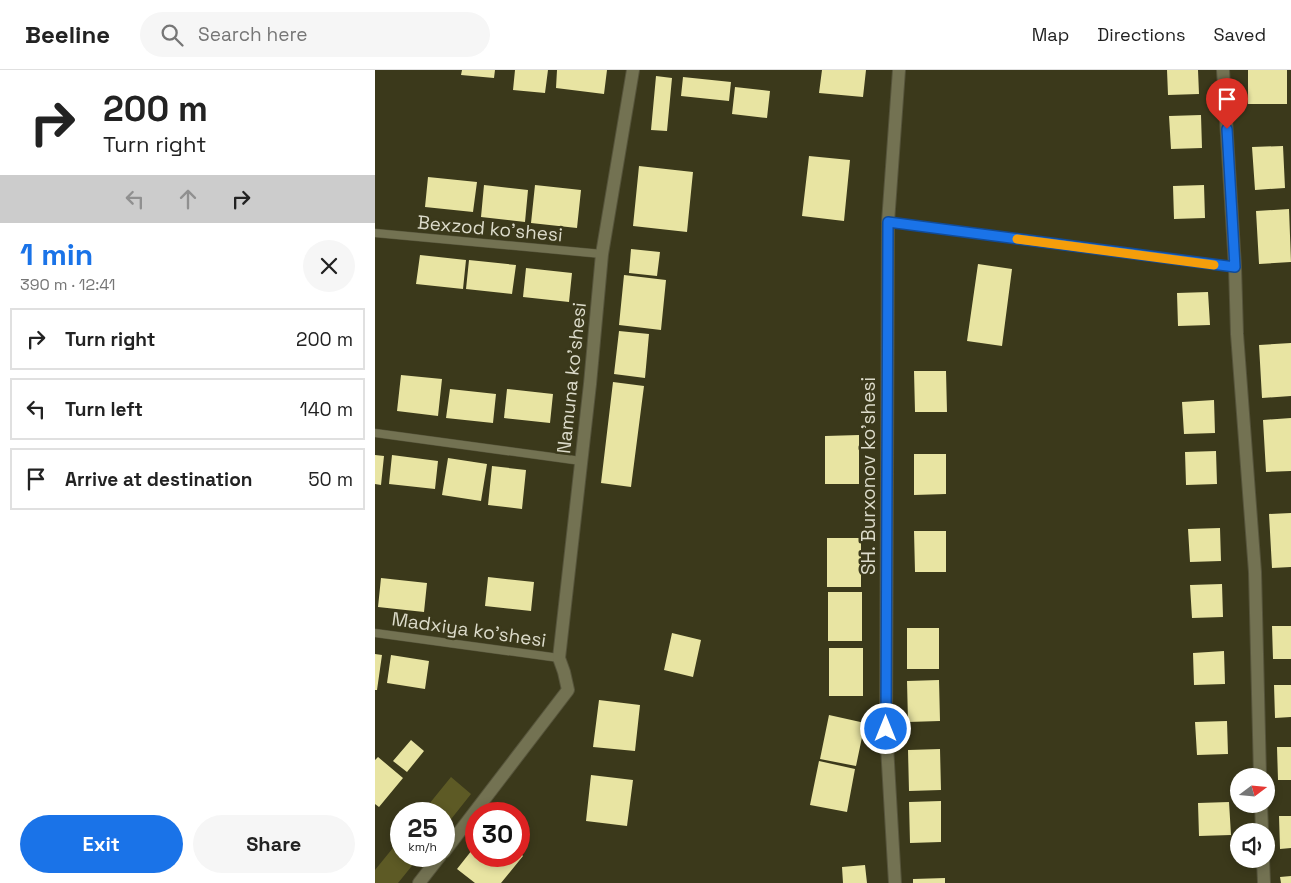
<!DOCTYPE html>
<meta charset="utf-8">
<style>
body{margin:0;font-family:"Space Grotesk",sans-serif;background:#f6f6f6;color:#222;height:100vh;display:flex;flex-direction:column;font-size:19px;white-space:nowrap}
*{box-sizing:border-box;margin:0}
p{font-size:16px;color:#767676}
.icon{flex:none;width:28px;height:28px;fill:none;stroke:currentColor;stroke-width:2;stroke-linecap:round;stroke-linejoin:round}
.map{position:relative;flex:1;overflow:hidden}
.panel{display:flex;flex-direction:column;background:#fff;width:375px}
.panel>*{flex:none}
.top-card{background:#fff;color:#222;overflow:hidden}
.needle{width:32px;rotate:74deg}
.tools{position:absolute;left:855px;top:698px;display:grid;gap:10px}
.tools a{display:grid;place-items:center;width:45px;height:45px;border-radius:50%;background:#fff;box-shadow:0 2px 8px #0003;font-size:25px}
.speed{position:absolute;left:15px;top:732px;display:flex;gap:10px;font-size:25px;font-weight:700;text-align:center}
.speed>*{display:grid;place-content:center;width:65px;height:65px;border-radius:50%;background:#fff;box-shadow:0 2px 8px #0003;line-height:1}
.speed small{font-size:12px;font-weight:400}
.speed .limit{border:8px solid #d22;background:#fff;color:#111}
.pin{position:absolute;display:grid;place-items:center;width:42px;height:42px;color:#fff;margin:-51px -21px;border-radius:50% 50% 50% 0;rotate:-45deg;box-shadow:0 0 5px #0007}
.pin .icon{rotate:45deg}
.me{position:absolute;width:55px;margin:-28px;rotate:0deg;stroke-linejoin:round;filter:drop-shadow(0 0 4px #0008)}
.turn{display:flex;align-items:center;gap:18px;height:105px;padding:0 20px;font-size:22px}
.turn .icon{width:65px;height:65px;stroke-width:2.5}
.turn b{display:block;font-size:35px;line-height:42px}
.lanes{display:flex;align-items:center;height:48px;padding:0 20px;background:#0003;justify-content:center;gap:25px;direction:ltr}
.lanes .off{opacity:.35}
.round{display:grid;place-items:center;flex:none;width:52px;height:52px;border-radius:26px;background:#f6f6f6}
.summary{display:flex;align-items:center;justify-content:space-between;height:85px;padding:0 20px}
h1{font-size:30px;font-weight:600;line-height:38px;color:#1a73e8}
.action{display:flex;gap:10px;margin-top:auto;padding:10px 20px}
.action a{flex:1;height:58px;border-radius:30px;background:#1a73e8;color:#fff;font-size:20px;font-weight:600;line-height:58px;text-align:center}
.action a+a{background:#f6f6f6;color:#222}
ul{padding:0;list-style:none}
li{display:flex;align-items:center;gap:15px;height:62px;margin:0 10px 8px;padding:0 10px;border:2px solid #e0e0e0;border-radius:0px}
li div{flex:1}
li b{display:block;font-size:19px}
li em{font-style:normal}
header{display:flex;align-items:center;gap:30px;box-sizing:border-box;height:70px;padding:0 25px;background:#fff;border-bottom:1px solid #e0e0e0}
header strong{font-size:24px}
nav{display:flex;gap:28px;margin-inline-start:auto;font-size:18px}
.search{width:350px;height:45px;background:#f6f6f6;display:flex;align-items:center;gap:12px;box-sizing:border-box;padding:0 18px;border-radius:28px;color:#767676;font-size:19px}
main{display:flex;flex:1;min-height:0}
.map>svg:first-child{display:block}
</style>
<header>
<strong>Beeline</strong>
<div class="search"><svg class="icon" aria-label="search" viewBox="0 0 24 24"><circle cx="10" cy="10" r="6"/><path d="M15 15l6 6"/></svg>Search here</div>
<nav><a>Map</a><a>Directions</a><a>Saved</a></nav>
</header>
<main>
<section class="panel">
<div class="top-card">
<div class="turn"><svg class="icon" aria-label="right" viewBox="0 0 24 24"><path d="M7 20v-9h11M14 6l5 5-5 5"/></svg><div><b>200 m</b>Turn right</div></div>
<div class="lanes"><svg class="icon off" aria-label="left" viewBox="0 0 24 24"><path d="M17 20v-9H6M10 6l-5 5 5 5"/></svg><svg class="icon off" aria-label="ahead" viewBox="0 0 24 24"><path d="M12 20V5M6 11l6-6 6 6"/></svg><svg class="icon" aria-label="right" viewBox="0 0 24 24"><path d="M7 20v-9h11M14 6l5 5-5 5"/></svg></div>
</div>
<div class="summary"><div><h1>1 min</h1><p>390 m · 12:41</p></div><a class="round"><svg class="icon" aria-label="close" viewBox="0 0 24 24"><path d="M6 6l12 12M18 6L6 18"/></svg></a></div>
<ul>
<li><svg class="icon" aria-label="right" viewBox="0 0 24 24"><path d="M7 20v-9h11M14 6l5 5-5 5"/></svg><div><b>Turn right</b></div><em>200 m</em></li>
<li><svg class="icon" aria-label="left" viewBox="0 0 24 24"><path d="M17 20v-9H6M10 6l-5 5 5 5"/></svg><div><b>Turn left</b></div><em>140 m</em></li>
<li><svg class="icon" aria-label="arrive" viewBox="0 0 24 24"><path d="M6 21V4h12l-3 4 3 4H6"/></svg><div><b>Arrive at destination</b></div><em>50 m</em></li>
</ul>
<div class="action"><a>Exit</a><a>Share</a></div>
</section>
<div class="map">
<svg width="916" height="813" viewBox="0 0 916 813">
<rect width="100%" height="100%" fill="#3b391b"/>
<path fill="#5d5a25" d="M76 707 96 724 69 758V744H46Z
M26 768V786H45L23 813H0V800Z"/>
<path fill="#e8e4a2" d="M87 0H120L119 8 86 5Z
M140 0H173L170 23 138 20Z
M182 0H232L229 24 181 18Z
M447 0H491L488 27 444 23Z
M792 0H823L824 24 793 25Z
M873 0H912V34H873Z
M281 6 297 8 292 61 276 60Z
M308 7 356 12 354 31 306 26Z
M360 17 395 21 392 48 357 44Z
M826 45 827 78 796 79 794 46Z
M908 76 910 118 880 120 877 77Z
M434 86 475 90 469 151 427 146Z
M264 96 318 102 312 162 258 156Z
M53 107 102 112 98 142 50 137Z
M109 115 153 120 150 152 106 147Z
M160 115 206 120 202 158 156 153Z
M829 115 830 148 799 149 798 116Z
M914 139 916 192 884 194 881 141Z
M256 179 285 182 282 206 254 203Z
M45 185 91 190 88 219 41 214Z
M94 190 141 195 137 224 91 219Z
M603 194 637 199 627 276 592 271Z
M151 198 197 203 194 232 148 227Z
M249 205 291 210 286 260 244 255Z
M833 222 835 255 803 256 802 223Z
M244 261 274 264 270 308 239 304Z
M916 273V326L887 328 884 275Z
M539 301H571L572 342H540Z
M26 305 67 309 63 346 22 341Z
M238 312 269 316 256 417 226 413Z
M75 319 121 324 118 353 71 348Z
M132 319 178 324 175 353 129 348Z
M839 330 840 363 809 364 807 332Z
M916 348V401L891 402 888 350Z
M484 365V414H450V366Z
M841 381 842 414 811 415 810 382Z
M539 384H571V424L539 425Z
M0 385 9 386 6 415 0 414Z
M17 385 63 391 60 419 14 414Z
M73 388 112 394 106 431 67 425Z
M117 396 151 400 147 439 113 435Z
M916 443V497L897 498 894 444Z
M845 458 846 491 815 492 813 459Z
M539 461H571V502H540Z
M452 468H486V517H452Z
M113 507 159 512 156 541 110 536Z
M6 508 52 513 49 542 3 537Z
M847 514 848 547 817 548 815 515Z
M453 522H487V571H453Z
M897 556H916V589H898Z
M532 558H564V599H532Z
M297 563 326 570 318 607 289 600Z
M454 578H488V626H454Z
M849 581 850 614 819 615 818 583Z
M0 584 7 585 2 620H0Z
M16 585 54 591 50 619 12 613Z
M564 610 565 651 533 652 532 611Z
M899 615H916V647L900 648Z
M224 630 265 635 260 681 218 677Z
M454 645 490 653 481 696 445 689Z
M852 651 853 684 822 685 820 652Z
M36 670 49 681 32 702 18 691Z
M902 677H916V710H903Z
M565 679 566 720 534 721 533 680Z
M3 687 28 708 4 737 0 734V690Z
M444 691 480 699 472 742 435 735Z
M216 705 258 710 252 756 211 751Z
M566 731V772L535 773 534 732Z
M854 732 856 765 824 766 823 733Z
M904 746H916V778L905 779Z
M101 775V786H144V782L148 786 126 813H100L82 799Z
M490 795 492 813H468L467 797Z
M916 806V813H906L905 807Z
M570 808V813H538V809Z"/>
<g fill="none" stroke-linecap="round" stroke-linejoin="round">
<defs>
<path id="lane" d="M513 152 860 197
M0 163 227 184
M0 363 206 391
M0 563 184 588"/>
<path id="street" d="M848 0 860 197 862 264 880 502 885 706
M886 734 887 761
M69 782 193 620 189 602 184 588 215 314 227 184 258 0
M888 789 889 813
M44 813 65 786
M520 813 511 659 513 152 524 0"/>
</defs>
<use href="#lane" stroke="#56543b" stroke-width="9"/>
<use href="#street" stroke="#56543b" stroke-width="14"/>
<use href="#lane" stroke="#737252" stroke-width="8"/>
<use href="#street" stroke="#737252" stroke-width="12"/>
</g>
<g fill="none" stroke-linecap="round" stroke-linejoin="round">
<defs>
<path id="route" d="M511 659 513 152 860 197 852 59"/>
</defs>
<use href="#route" stroke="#114b97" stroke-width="12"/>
<use href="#route" stroke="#1a73e8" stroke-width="9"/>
<path stroke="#f59e0b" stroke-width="9" d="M642 169 839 195"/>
</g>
<g text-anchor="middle" stroke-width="5" stroke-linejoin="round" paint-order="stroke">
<g font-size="19" fill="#dcdbca" stroke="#3b391b">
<text transform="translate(115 158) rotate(5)" y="7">Bexzod ko'shesi</text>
<text transform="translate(196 308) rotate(-84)" y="7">Namuna ko'shesi</text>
<text transform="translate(493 406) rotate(-90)" y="7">SH. Burxonov ko'shesi</text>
<text transform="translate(94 559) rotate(8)" y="7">Madxiya ko'shesi</text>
</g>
</g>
</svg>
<div class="tools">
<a><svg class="needle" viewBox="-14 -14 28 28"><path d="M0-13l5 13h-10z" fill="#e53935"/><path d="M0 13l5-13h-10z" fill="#767676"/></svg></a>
<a><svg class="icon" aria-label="sound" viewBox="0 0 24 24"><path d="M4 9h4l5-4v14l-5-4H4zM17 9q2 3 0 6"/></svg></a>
</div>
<div class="speed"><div>25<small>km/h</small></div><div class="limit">30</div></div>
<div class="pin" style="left:852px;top:59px;background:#d93025"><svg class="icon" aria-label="arrive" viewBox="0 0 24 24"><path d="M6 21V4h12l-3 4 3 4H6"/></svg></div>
<svg class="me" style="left:511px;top:659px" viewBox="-20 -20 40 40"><circle r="17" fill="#1a73e8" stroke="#fff" stroke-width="3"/><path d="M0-11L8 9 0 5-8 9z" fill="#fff"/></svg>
</div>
</main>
